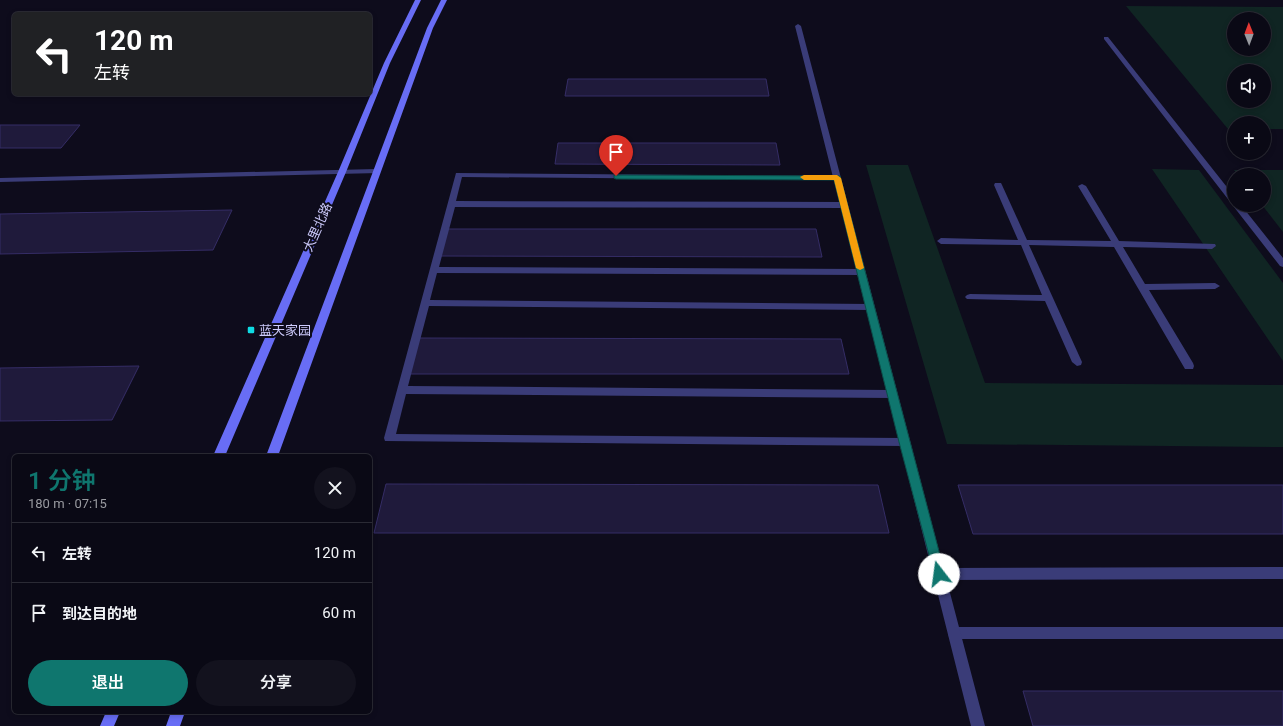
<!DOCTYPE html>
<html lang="zh">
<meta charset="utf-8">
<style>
body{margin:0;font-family:Roboto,"Noto Sans SC",sans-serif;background:#13121e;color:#f1f3f6;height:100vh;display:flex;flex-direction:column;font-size:15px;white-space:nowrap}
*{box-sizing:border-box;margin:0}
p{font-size:13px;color:#999aa0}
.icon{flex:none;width:22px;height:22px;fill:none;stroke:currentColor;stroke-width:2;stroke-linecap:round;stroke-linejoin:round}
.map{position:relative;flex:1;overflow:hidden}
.details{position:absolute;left:12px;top:454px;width:360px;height:260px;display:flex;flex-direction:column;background:#0a0915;border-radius:6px;box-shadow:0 2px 6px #0003,0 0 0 1px #2a2a34}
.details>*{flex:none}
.guide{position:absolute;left:12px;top:12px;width:360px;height:84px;border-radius:6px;box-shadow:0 2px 6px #0003,0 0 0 1px #2a2a34;background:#202124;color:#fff;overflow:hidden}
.needle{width:26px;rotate:359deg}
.fabs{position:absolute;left:1227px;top:12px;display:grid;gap:8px}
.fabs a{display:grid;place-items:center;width:44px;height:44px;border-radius:50%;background:#0a0915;box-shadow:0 2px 6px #0003,0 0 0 1px #2a2a34;font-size:20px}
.pin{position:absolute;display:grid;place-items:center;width:34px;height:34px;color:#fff;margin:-41px -17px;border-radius:50% 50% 50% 0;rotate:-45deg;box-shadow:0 0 4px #0007}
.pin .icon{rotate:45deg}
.me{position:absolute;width:44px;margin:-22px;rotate:345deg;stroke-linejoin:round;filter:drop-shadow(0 0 3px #0008)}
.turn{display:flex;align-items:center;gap:14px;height:84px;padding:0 16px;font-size:18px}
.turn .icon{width:52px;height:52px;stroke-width:2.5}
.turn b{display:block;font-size:28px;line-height:34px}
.round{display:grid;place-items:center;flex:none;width:42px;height:42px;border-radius:21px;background:#13121e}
.head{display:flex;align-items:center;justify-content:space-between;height:68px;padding:0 16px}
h1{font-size:24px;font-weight:600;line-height:30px;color:#0f766e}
.button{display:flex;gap:8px;margin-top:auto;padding:8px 16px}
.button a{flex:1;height:46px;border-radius:24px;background:#0f766e;color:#fff;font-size:16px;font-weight:600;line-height:46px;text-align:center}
.button a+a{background:#13121e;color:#f1f3f6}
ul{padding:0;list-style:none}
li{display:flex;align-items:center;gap:12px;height:60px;padding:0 16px;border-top:1px solid #2a2a34}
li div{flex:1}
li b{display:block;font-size:15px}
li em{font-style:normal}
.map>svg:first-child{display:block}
</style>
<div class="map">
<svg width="1283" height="726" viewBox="0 0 1283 726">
<rect width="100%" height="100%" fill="#0e0c1c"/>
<path fill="#102523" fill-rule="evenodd" d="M1126 6 1283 7V129H1264V123H1234V129H1228ZM1234 19H1264V49H1234ZM1234 71H1264V101H1234Z
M866 165H908L985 383 1283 385V447L947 444Z
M1152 169 1199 170 1283 283V361Z
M1234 170H1283V232L1262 205H1264V175H1238Z"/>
<path fill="#1f1a3b" stroke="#352d66" d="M568 79H766L769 96H565Z
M0 125H80L61 148H0Z
M558 143H776L780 165 555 164Z
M232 210 213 250 0 254V214Z
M444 229H816L822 257 438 256Z
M418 338 841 339 849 374H409Z
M139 366 112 420 0 421V368Z
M386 484 878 485 889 533H374Z
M958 485H1283V534H973Z
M1023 691H1283V726H1033Z"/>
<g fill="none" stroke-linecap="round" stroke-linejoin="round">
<path fill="#3a3c78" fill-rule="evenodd" d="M1104 37H1108L1234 196V205H1241L1283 258V267L1280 266 1234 207V203H1231L1104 39Z
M456 173 837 176 841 178 840 180 462 177 456 201 844 202 848 205 844 208 455 207 439 267 861 269 866 272 861 275 437 273 430 300 870 304 875 307 870 310 429 306 408 386 892 390 896 391 897 394 896 397 892 398 406 394 396 434 904 438 908 439 909 442 908 445 904 446 385 441 384 438Z
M995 183H1001L1002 185 1027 240 1111 241 1078 186 1082 184 1086 186 1119 241 1215 244 1216 246 1212 249 1123 247 1145 284 1215 283 1220 286 1215 289 1149 290 1193 363 1194 366 1193 369H1185L1114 247 1029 245 1082 362 1081 365 1077 366 1072 362 1045 301 967 299 965 297 967 295 970 294 1042 295 1021 245 941 244 937 241 941 238 1018 240 994 185Z
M1283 567V579L939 580 935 578 933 574 935 570 939 568Z
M954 627H1283V639H954L949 637 948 633 949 629Z"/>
<path fill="#3a3c78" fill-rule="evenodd" d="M798 24 801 26 985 726H971L795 26Z
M376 169H379V173L0 182V178Z"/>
<path fill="#686df5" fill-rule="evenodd" d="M415 0H421L390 63 346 172 225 456H213L338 172 384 63Z
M441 0H447L433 28 278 456H266L427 28Z
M106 712H120L114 726H100Z
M171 712H185L180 726H166Z"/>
</g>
<path fill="#0f766e" stroke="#0a4d48" d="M614 175 840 176 945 574 943 578 939 579 935 578 934 574 899 442 834 180 616 179 614 178Z"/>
<path fill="#f59e0b" d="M837 175 841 178 864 268 860 270 856 268 834 180H804L800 177 804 175Z"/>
<rect fill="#0fdbe3" stroke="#0e0c1c" stroke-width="1.5" x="247" y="326" width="8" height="8" rx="2"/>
<g text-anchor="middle" stroke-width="4" stroke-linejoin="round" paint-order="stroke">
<g font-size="13" fill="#cdcbfc" stroke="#0e0c1c">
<text transform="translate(317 227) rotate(-66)" y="5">大里北路</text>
</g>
<g font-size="13" fill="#cdcbfc" stroke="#0e0c1c" text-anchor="start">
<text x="259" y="335">蓝天家园</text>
</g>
</g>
</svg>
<div class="fabs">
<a><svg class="needle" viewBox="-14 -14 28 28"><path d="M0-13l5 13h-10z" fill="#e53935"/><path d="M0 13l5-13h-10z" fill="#999aa0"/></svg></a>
<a><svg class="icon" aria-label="sound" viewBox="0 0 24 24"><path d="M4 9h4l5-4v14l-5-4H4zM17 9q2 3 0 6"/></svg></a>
<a>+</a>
<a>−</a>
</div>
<div class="pin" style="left:616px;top:176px;background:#d93025"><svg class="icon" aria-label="arrive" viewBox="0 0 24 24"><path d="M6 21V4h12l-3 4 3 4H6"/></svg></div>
<svg class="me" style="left:939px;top:574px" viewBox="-20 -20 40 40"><circle r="19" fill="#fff"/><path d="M0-13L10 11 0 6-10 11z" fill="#0f766e"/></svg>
<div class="guide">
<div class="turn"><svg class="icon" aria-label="left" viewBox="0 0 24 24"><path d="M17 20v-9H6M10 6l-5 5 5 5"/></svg><div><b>120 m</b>左转</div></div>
</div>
<section class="details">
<div class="head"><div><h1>1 分钟</h1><p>180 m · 07:15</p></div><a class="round"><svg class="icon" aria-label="close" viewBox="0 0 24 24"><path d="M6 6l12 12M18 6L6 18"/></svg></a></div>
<ul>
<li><svg class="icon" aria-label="left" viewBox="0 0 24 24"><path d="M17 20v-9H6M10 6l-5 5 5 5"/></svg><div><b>左转</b></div><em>120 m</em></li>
<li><svg class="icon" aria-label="arrive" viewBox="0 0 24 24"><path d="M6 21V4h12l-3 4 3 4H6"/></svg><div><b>到达目的地</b></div><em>60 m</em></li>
</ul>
<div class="button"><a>退出</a><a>分享</a></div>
</section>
</div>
